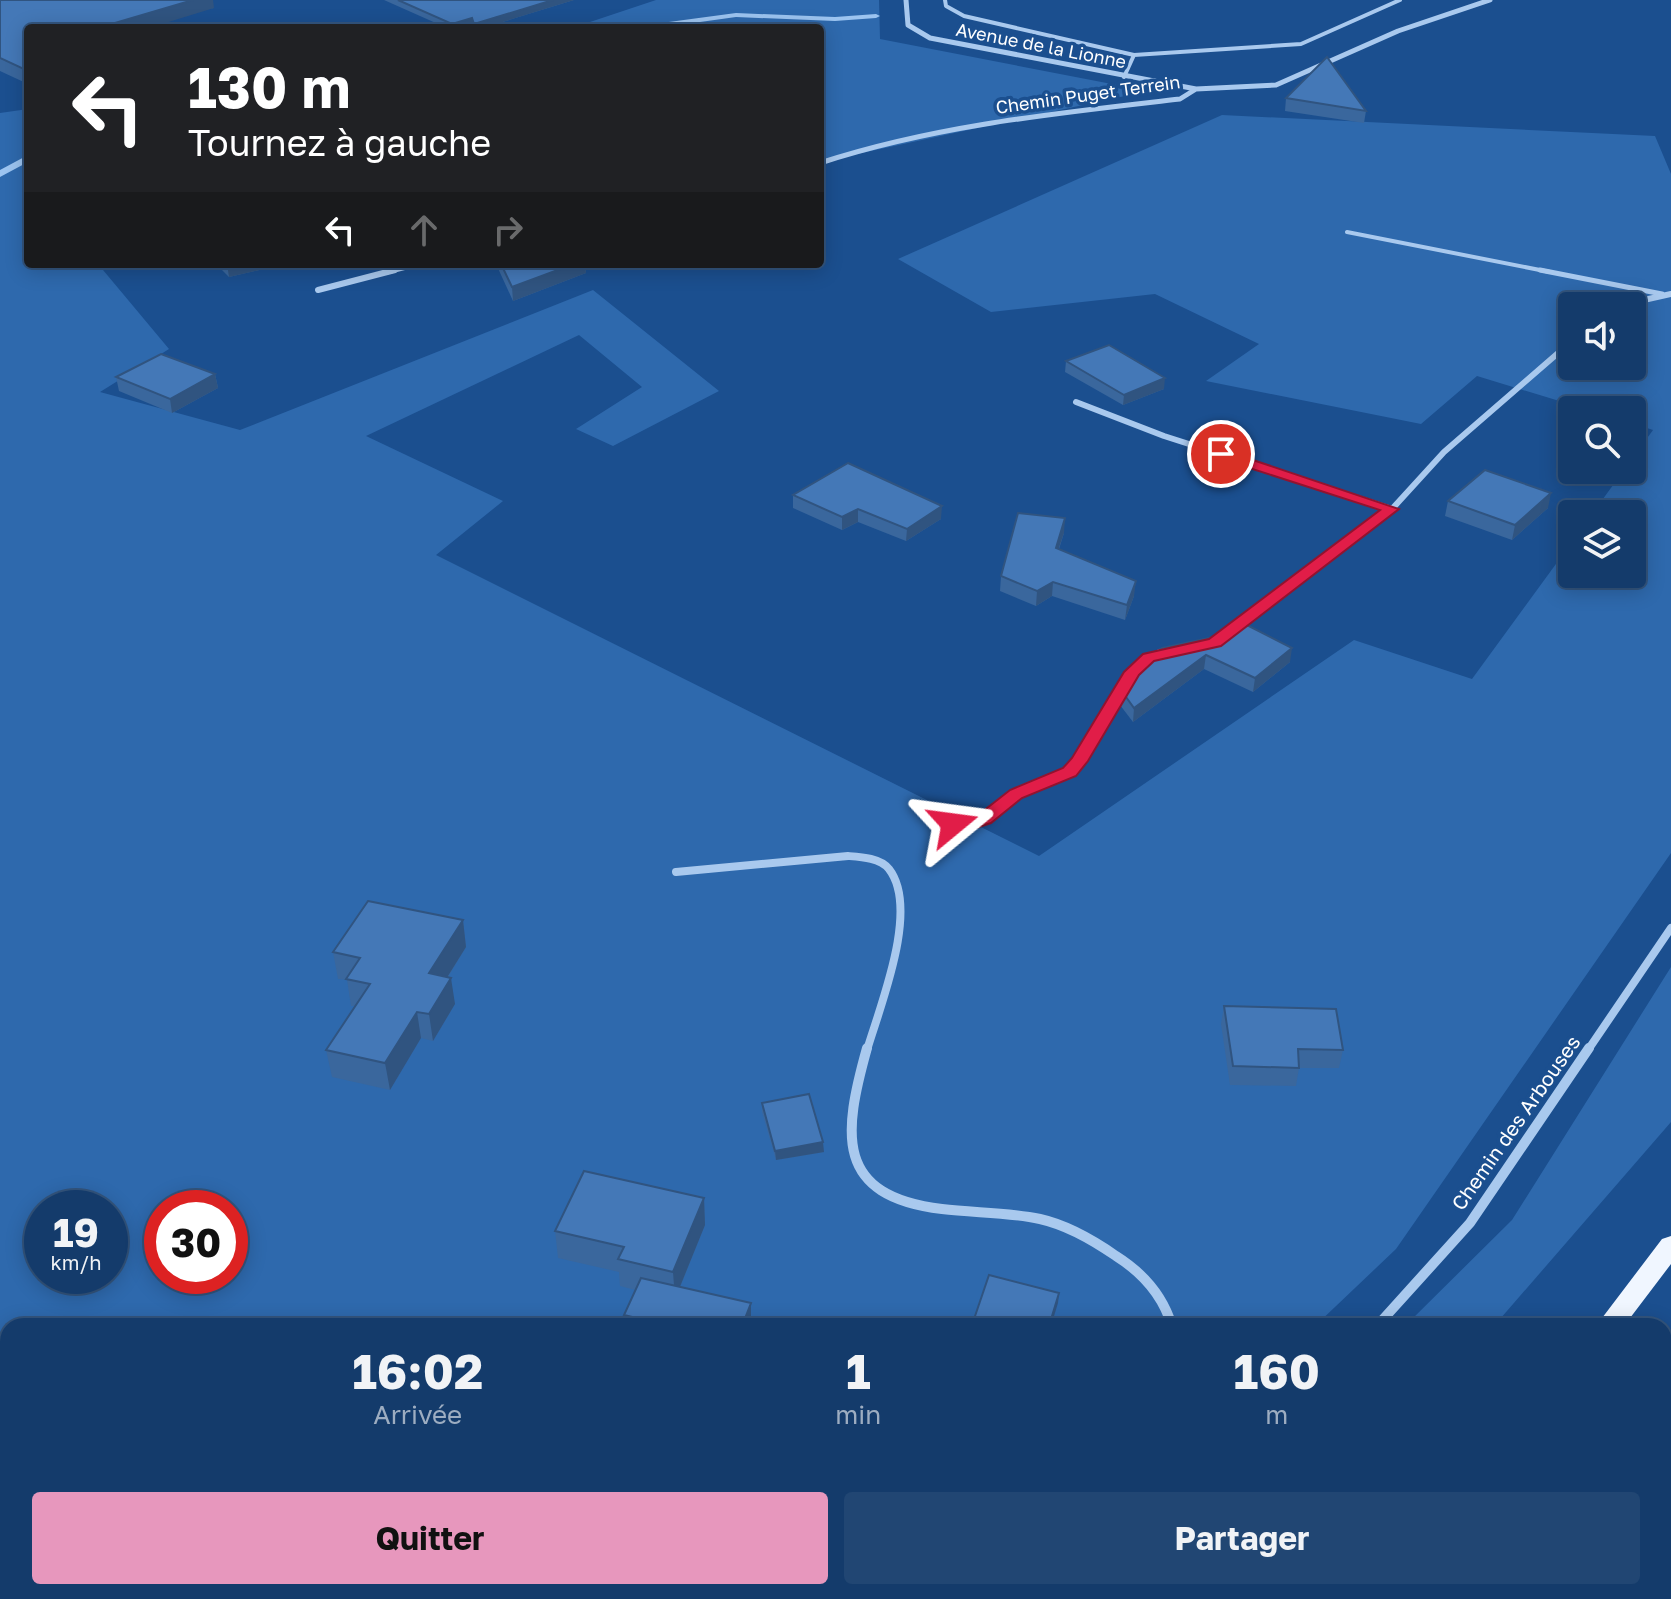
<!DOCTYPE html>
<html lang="fr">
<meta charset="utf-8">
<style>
body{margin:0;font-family:"Golos Text",sans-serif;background:#214673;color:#f1f3f6;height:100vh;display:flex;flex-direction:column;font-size:30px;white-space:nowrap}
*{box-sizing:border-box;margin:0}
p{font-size:26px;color:#9dadc1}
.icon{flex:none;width:44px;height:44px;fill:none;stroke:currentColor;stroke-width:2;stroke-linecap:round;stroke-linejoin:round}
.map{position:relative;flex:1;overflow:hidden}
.sheet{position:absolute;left:0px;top:1318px;width:1672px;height:282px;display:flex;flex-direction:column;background:#143b6b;border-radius:24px 24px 0 0;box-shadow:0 4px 20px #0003,0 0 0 2px #33557e}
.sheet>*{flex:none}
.hud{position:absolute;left:24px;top:24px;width:800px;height:244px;border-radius:8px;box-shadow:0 4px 20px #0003,0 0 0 2px #33557e;background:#202124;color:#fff;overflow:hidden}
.controls{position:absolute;left:1558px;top:292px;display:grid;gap:16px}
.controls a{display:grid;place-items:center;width:88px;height:88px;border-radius:8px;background:#143b6b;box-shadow:0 4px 20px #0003,0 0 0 2px #33557e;font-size:40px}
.speed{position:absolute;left:24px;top:1190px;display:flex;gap:16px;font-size:40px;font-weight:700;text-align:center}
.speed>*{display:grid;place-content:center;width:104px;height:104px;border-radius:50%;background:#143b6b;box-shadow:0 4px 20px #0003,0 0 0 2px #33557e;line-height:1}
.speed small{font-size:20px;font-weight:400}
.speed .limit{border:12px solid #d22;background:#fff;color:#111}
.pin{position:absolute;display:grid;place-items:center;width:68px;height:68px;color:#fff;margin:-34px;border:4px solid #fff;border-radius:50%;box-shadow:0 2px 8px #0007}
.me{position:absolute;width:88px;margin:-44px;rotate:74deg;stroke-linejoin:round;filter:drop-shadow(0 0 6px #0008)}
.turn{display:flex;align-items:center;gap:28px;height:168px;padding:0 32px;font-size:36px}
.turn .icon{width:104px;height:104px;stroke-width:2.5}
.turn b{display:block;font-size:56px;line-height:68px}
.lanes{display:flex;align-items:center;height:76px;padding:0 32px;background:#0003;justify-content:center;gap:40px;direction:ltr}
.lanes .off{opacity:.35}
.eta{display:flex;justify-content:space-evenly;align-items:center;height:136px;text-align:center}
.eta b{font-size:48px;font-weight:700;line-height:56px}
.action{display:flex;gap:16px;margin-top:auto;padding:16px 32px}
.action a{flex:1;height:92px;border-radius:8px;background:#e797bd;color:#111;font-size:32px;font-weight:700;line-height:92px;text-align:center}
.action a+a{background:#214673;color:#f1f3f6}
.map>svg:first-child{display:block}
</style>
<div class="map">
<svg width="1671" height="1599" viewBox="0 0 1671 1599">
<rect width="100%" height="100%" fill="#1b4f8f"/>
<path fill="#2e69ad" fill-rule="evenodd" d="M656 0H879L880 39 1148 91 820 162 823 111 820 28H606L590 22Z
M28 109V264H98L169 349 100 392 240 430 593 290 719 391 613 446 576 429 642 387 579 335 366 436 503 501 436 555 1039 856 1354 640 1472 679 1572 542V574H1632V514H1592L1624 470H1632V459L1653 430 1632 423V410H1589L1477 376 1421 424 1206 381 1259 344 1155 294 991 312 898 259 1222 115 1655 136 1671 174V853L1396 1249 1315 1326H8V1592H1033L1025 1599H0V113ZM1572 306H1632V366H1572ZM42 1208H110V1276H42ZM162 1208H230V1276H162Z
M1671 967V1122L1494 1326H1405L1512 1220Z
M1671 1439V1599H1526L1532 1592H1664V1446Z
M1135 1592H1253L1247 1599H1128Z"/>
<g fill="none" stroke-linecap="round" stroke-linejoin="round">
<path fill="#9cc4f0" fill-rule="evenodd" d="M736 13 835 17 876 14 880 16 876 18 835 21 736 17 657 28H635L639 26Z
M28 155V162L0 177V170Z"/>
<path stroke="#a9c9ee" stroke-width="4" d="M945 0 946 6 964 16 1134 55
M1124 77 1134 55 1301 44 1400 0
M1347 232 1550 272"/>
<path stroke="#a9c9ee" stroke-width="5" d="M1540 270 1662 294"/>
<path stroke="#a9c9ee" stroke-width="5" d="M906 0 908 25 930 38 1196 89
M820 163C936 125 1059 113 1180 99L1196 89 1276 85 1398 31 1490 0
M387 272 418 264"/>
<path stroke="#a9c9ee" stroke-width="6" d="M318 290 395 270
M1617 306 1671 294
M1076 402 1164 436 1392 509
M1252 615 1392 509 1444 452 1572 341"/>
<path stroke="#a9c9ee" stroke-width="8" d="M1235 628 1255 613
M953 824 984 819 1016 794 1069 772 1124 684 1147 660 1160 653
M676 872 848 856C861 857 880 858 889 869 920 909 880 1006 867 1050
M1588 1050 1671 928"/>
<path stroke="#a9c9ee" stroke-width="10" d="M867 1048C843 1134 834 1196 942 1209 974 1213 1008 1212 1040 1219 1067 1225 1093 1240 1116 1256 1143 1273 1163 1296 1172 1326
M1377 1326 1470 1223 1589 1048
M1113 1599 1121 1592"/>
<path fill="#f0f6ff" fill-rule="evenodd" d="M1671 1236V1264L1624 1326H1596L1662 1239Z
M1352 1592H1383L1380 1599H1349Z"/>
</g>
<path fill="#3a679d" d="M0 0 214 8 28 28V84L0 71Z
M384 0H574L483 28H474L473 25 462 28H447Z
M1286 98 1366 111 1364 123 1285 111Z
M216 264H273V267L229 277Z
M496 264H585L586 273 513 301Z
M1066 361 1164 389 1123 405 1065 372Z
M215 374 218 388 172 413 119 391 116 377Z
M793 495 941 519 906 541 858 522 842 530 793 508Z
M1448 501 1548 508 1512 540 1445 516Z
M1064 533 1059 549 1134 596 1125 620 1052 596 1036 606 1000 591 1001 576Z
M1162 648 1290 662 1253 692 1204 669 1133 722 1120 705 1121 690Z
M463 920 466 947 448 977 455 1004 433 1041 421 1038 390 1090 332 1077 326 1050 355 1006H351L347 980 338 979 333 952Z
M1224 1006 1343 1050 1339 1068H1299L1296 1086 1230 1085 1221 1024Z
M762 1103 824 1152 776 1160 762 1112Z
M704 1198 705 1225 680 1287 751 1303V1326H625L624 1315 635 1290 620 1286 619 1272 558 1258 555 1231Z"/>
<path fill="#305480" d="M193 0H213L214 8 149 28H98Z
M553 0H574L483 28H475L474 24Z
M472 18 473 25 462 28H453L452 24Z
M193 264H210L194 268Z
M227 264H273V267L229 277Z
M574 264H585L586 273 513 301 512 287Z
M215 374 218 388 172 413 170 399Z
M1165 378 1164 389 1123 405 1124 395Z
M1551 493 1548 508 1512 540 1515 525Z
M942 506 941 519 906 541 907 529Z
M858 509V522L842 530V517Z
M1065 518 1064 533 1054 562 1056 548Z
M1136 581 1134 596 1125 620 1127 605Z
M1053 582 1052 596 1036 606 1037 591Z
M1292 648 1290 662 1253 692 1255 678Z
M1206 655 1204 669 1133 722 1134 708Z
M463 920 466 947 433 1000 429 973Z
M451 978 455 1004 433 1041 429 1014Z
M417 1012 421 1038 390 1090 385 1063Z
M823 1142 824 1152 776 1160 775 1151Z
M704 1198 705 1225 675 1299 673 1272Z
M1059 1293 1058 1303 1051 1326H1049Z
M751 1303V1326H742Z"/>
<path fill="#4478b7" stroke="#305480" stroke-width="2" d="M0 0H193L98 28H28V71L0 58Z
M398 0H553L474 24 472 18 452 24Z
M1327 57 1366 111 1286 98Z
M501 264H574L512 287Z
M1109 345 1165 378 1124 395 1066 361Z
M161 354 215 374 170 399 116 377Z
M848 463 942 506 907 529 858 509 842 517 793 495Z
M1485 470 1551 493 1515 525 1448 501Z
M1018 513 1065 518 1056 548 1136 581 1127 605 1053 582 1037 591 1001 576Z
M1241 622 1292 648 1255 678 1206 655 1134 708 1121 690 1135 669 1162 648 1219 636Z
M368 901 463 920 429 973 451 978 429 1014 417 1012 385 1063 326 1050 370 984 346 979 360 958 333 952Z
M1224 1006 1336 1009 1343 1050 1298 1049 1299 1068 1233 1066Z
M809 1094 823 1142 775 1151 762 1103Z
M584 1171 704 1198 673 1272 618 1259 624 1247 555 1231Z
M989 1275 1059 1293 1049 1326H987L973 1322Z
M641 1278 751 1303 742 1326H651L653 1322 624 1315Z"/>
<path fill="#e11d48" stroke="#92132f" stroke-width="2" d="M1215 451H1226L1399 509 1221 646 1154 661 1139 675 1088 761 1076 776 1022 798 991 823 970 830 946 828V820L978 815 1010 790 1063 768 1072 758 1124 672 1143 654 1209 639 1380 510 1215 457Z"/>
<g text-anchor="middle" stroke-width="7" stroke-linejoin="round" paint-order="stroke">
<g font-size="18" fill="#fff" stroke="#1b4f8f">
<text transform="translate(1041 46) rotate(11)" y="6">Avenue de la Lionne</text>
<text transform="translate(1088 95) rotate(-8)" y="6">Chemin Puget Terrein</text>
</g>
<g font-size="20" fill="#fff" stroke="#1b4f8f">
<text transform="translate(1516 1123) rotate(-55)" y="7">Chemin des Arbouses</text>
</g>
</g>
</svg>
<div class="controls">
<a><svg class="icon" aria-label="sound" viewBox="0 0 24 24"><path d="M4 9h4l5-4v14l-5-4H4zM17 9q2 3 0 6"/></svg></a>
<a><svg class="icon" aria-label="search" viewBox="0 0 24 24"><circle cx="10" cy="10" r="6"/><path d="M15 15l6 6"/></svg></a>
<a><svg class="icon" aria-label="layers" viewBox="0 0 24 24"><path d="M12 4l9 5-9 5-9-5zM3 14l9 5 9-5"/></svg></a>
</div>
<div class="speed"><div>19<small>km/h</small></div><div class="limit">30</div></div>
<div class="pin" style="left:1221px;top:454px;background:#d93025"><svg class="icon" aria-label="arrive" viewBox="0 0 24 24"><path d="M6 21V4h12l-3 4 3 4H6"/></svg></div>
<svg class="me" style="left:953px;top:824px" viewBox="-20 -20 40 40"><path d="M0-17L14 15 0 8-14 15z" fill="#e11d48" stroke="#fff" stroke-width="4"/></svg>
<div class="hud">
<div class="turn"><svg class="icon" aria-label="left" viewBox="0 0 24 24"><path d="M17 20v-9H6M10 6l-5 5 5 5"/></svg><div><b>130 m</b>Tournez à gauche</div></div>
<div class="lanes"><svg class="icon" aria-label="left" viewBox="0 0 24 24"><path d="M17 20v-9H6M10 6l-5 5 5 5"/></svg><svg class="icon off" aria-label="ahead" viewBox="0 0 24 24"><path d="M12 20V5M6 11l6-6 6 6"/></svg><svg class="icon off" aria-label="right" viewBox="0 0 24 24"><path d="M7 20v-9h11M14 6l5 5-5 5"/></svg></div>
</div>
<section class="sheet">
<div class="eta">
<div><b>16:02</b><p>Arrivée</p></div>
<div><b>1</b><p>min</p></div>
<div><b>160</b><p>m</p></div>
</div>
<div class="action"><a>Quitter</a><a>Partager</a></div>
</section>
</div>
